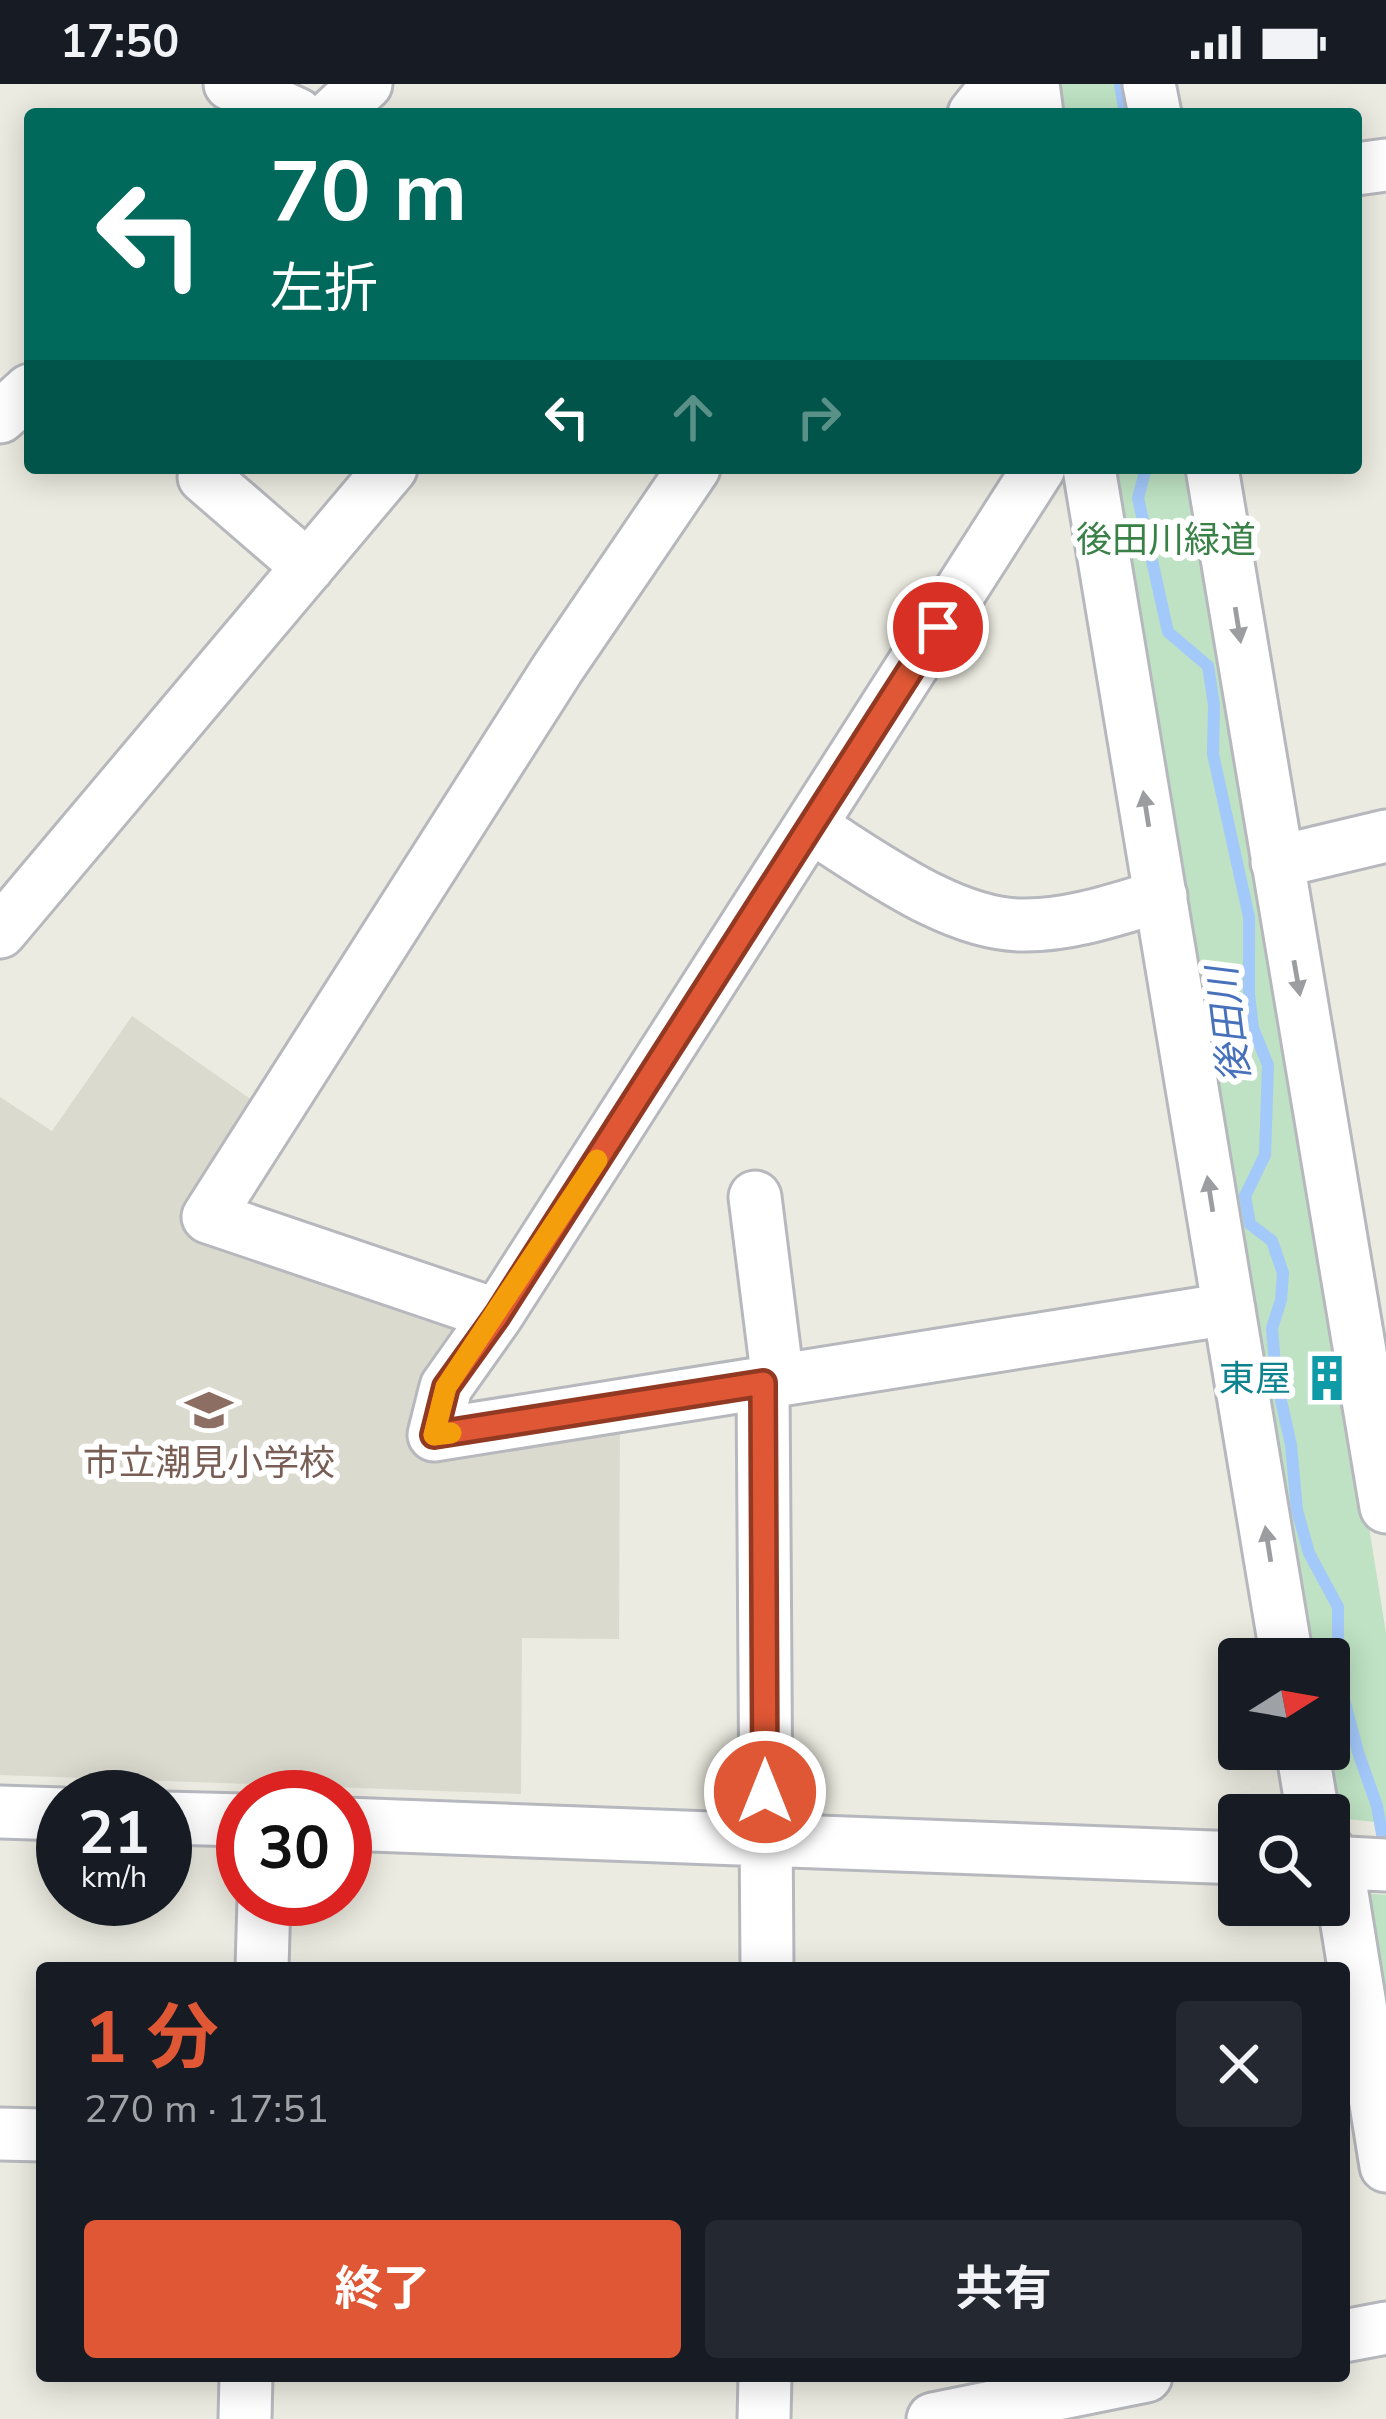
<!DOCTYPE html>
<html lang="ja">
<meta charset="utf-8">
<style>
body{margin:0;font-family:"Nunito Sans","Noto Sans JP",sans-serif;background:#242831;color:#f1f3f6;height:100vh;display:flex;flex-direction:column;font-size:45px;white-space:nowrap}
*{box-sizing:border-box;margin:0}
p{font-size:39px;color:#9ea1a6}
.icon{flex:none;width:66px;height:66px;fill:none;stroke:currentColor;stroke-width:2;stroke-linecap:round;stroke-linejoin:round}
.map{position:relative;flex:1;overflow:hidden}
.drawer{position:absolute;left:36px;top:1878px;width:1314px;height:420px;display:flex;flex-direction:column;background:#171b24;border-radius:12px;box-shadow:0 6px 30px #0003}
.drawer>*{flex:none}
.top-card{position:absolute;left:24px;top:24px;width:1338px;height:366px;border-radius:12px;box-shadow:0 6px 30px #0003;background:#00695c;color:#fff;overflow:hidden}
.needle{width:78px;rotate:79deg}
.tools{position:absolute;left:1218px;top:1554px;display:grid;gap:24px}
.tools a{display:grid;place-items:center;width:132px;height:132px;border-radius:12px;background:#171b24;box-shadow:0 6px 30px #0003;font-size:60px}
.speed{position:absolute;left:36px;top:1686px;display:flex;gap:24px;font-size:60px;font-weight:700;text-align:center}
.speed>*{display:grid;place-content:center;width:156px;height:156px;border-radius:50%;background:#171b24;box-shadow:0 6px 30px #0003;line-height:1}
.speed small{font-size:30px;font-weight:400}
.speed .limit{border:18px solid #d22;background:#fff;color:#111}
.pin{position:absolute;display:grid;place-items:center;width:102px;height:102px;color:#fff;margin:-51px;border:6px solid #fff;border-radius:50%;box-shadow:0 3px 12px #0007}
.me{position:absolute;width:132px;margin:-66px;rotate:0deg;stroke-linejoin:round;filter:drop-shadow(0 0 9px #0008)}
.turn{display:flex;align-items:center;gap:42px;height:252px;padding:0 48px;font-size:54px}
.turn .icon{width:156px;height:156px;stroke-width:2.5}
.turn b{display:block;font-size:84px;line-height:102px}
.lanes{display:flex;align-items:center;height:114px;padding:0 48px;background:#0003;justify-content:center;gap:60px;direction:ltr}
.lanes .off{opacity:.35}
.round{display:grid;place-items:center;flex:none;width:126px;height:126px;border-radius:12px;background:#242831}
.summary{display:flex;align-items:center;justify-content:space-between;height:204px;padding:0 48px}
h1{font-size:72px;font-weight:700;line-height:90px;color:#df5734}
.action{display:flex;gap:24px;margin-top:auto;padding:24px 48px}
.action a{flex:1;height:138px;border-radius:12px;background:#df5734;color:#fff;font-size:48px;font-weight:700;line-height:138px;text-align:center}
.action a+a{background:#242831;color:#f1f3f6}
.status{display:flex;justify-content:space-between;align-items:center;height:84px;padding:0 60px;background:#171b24;direction:ltr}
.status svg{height:33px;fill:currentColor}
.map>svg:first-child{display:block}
</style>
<div class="status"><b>17:50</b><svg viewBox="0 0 49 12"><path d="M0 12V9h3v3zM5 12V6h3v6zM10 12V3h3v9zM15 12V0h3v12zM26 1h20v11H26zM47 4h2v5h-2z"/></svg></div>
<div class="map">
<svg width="1386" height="2335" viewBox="0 0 1386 2335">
<rect width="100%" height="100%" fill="#ecebe1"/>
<path fill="#dbdacf" d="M132 932 252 1016 182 1140 249 1167 458 1232 462 1252 420 1310 411 1369 620 1342 619 1555 522 1554 521 1710 0 1691V1013L52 1047Z"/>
<path fill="#bee2c3" d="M1048 0H1132L1137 30H1052Z
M1110 384H1199L1386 1549V1739L1336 1734 1324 1665H1329V1575H1310Z
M1361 1809 1386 1811V2012Z"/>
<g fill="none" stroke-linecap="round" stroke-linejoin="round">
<path stroke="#a3c8fa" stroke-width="12" d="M1120 0 1125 30
M1146 384 1138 414 1168 548 1208 582 1214 621 1213 670 1249 833V910L1253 944 1268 981 1265 1071 1245 1112 1250 1140 1272 1157 1283 1189 1281 1216 1272 1244 1276 1294 1291 1361 1297 1426 1309 1469 1338 1523V1593L1358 1668 1377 1722 1385 1767"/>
</g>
<path fill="#c6c5be" d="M1314 1294a13 13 0 1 1 26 0a13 13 0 1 1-26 0Z"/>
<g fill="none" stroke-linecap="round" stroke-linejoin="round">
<defs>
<path id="minor" d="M230 0 297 30
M1033 0 1037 30
M1149 0 1155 30
M333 30 366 0
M974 30 998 0
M1356 85 1386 81
M0 333 30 306
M694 384 558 584 208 1133 497 1231 446 1303 434 1351 1229 1225
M1089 384 1287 1575
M1212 384 1386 1423
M204 393 308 483
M810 742C870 779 953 843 1026 841 1072 841 1117 825 1161 812
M1277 778 1386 752
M0 848 391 384
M755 1113 778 1297
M497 1231 1039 384
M763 1299 767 1884
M1302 1665 1313 1731
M0 1728 63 1730
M165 1734 243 1736
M345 1740 1239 1774
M1329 1767 1337 1778 1386 2082
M1329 1778 1386 1781
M262 1884 264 1815
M0 2050 42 2051
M1344 2252 1386 2244
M245 2335 246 2292
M764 2335 765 2292
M933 2335 1146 2292"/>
</defs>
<use href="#minor" stroke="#b6b8bd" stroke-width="57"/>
<use href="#minor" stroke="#fff" stroke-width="51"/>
</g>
<defs><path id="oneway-solid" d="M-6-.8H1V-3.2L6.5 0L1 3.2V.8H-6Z" transform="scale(3)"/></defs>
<g fill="#9b9da0">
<use href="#oneway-solid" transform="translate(1238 541) rotate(81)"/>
<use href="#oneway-solid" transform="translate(1146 725) rotate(-99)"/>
<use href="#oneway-solid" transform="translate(1297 894) rotate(80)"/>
<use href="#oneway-solid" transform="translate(1210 1110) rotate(-99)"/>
<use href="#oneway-solid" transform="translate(1268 1460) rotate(-99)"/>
</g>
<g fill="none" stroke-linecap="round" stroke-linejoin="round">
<defs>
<path id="route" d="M765 1708 763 1299 434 1351 446 1303 497 1232 938 543"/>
</defs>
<use href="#route" stroke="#913922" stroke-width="30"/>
<use href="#route" stroke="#df5734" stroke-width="21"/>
<path stroke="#f59e0b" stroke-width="21" d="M451 1349 434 1351 446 1303 597 1076"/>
</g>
<defs>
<symbol id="building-bare" viewBox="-9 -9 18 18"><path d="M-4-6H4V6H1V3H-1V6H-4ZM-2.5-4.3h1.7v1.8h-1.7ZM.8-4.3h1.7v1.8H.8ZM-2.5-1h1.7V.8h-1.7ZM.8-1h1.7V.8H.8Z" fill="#0f9aa8" stroke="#fff" stroke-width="2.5" paint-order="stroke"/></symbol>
<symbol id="school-bare" viewBox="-9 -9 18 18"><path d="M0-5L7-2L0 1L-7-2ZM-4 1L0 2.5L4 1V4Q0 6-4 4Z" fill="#8d6e63" stroke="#fff" stroke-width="2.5" paint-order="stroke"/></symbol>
</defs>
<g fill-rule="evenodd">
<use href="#building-bare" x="1294" y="1261" width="66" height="66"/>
<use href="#school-bare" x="176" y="1293" width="66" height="66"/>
</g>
<g text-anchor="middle" stroke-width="12" stroke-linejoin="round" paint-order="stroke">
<g font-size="36" fill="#398146" stroke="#fff">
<text x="1166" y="468">後田川緑道</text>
</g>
<g font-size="36" fill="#0d838f" stroke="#fff" text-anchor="end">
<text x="1291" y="1307">東屋</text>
</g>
<g font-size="36" fill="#785e54" stroke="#fff">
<text x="209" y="1391">市立潮見小学校</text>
</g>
<g font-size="39" font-style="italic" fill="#4771bb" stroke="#fff">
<text transform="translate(1228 941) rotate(-97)" y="14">後田川</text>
</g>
</g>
</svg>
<div class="tools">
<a><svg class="needle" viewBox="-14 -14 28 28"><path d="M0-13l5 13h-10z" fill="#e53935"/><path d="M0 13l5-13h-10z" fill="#9ea1a6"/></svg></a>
<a><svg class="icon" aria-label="search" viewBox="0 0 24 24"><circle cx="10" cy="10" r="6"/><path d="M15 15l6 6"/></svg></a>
</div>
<div class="speed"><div>21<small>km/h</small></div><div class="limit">30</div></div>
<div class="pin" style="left:938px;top:543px;background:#d93025"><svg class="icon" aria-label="arrive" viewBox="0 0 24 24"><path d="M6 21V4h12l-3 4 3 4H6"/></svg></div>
<svg class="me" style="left:765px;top:1708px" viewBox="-20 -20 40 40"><circle r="17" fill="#df5734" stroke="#fff" stroke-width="3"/><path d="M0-11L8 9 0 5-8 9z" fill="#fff"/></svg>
<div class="top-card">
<div class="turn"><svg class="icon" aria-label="left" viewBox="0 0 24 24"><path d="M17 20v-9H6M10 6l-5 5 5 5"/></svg><div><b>70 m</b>左折</div></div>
<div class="lanes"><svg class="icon" aria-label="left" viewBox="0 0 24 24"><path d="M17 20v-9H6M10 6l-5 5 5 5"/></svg><svg class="icon off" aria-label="ahead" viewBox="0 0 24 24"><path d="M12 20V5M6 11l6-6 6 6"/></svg><svg class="icon off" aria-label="right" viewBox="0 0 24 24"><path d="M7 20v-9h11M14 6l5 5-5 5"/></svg></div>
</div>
<section class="drawer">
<div class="summary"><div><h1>1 分</h1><p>270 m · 17:51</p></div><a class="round"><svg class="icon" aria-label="close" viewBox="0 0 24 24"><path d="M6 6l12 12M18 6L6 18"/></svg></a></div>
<div class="action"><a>終了</a><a>共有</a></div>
</section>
</div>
